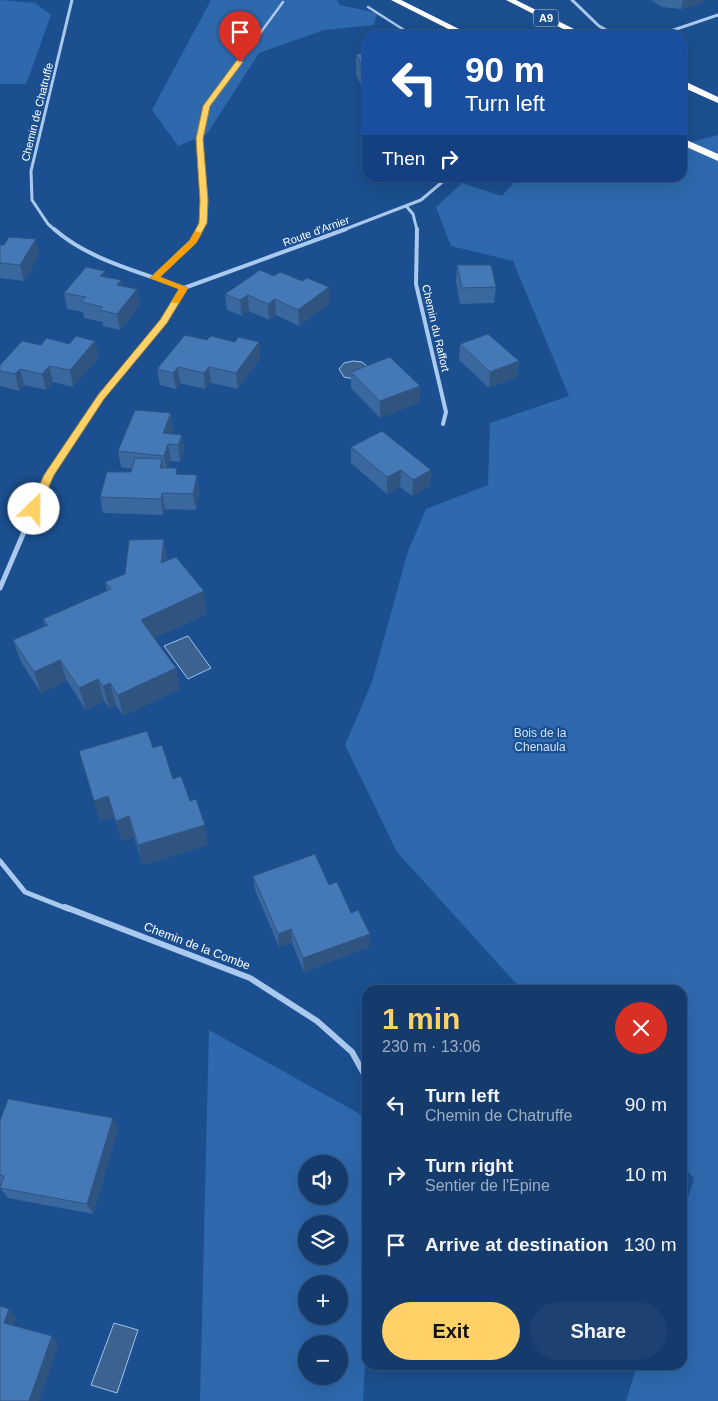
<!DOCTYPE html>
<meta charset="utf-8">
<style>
body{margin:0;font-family:Helvetica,sans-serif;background:#1d4271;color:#f1f3f6;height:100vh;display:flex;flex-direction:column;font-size:19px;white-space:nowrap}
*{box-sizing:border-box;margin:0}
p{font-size:16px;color:#9dadc1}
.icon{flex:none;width:28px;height:28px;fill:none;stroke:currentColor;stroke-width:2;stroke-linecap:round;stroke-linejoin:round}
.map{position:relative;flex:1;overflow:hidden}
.drawer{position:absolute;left:362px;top:985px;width:325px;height:385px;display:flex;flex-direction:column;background:#143b6b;border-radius:15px;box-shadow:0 5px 20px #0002,0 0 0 1px #33557e}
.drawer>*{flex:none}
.top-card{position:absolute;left:362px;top:30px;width:325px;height:152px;border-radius:15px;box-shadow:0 5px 20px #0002,0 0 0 1px #33557e;background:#1a4fa0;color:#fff;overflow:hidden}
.tools{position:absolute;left:298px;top:1155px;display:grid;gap:10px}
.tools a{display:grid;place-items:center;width:50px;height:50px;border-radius:50%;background:#143b6b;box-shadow:0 5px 20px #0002,0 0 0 1px #33557e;font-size:25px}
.pin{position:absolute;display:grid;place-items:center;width:42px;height:42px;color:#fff;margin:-51px -21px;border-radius:50% 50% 50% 0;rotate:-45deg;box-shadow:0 0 5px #0007}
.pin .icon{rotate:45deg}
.me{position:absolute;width:55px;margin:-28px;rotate:23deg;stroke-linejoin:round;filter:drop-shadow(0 0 4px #0008)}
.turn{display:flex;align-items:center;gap:18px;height:105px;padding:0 20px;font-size:22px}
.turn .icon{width:65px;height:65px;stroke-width:2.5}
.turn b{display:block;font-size:35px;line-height:42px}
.then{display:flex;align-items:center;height:48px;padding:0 20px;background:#0003;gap:10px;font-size:19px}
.round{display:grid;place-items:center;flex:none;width:52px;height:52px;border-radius:26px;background:#1d4271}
.overview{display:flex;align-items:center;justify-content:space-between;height:85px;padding:0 20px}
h1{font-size:30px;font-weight:700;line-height:38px;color:#ffd166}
.cta{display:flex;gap:10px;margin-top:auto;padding:10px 20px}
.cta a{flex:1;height:58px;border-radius:30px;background:#ffd166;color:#111;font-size:20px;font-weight:700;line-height:58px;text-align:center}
.cta a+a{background:#1d4271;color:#f1f3f6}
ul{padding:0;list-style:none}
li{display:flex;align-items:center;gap:15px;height:70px;padding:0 20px}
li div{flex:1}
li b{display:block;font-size:19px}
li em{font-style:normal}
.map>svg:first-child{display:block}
</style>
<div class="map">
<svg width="718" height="1401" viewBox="0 0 718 1401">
<rect width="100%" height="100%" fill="#1b4f8f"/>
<path fill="#2e69ad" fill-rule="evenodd" d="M0 0 35 3 51 15 26 84H0Z
M211 0H336L340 5 377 13 374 25 324 30 259 53 207 134 178 146 152 110Z
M718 135V1401H626L637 1365H682L683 1215 694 1178 683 1166 682 990H522L397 852 345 745 372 682 408 551 426 509 488 485 490 423 569 396 513 261 451 246 436 207 462 183 502 196 518 178H682L683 144Z
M209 1030 367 1118 368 1305 363 1401H200ZM306 1164H339V1196H306ZM306 1224H339V1256H306ZM306 1284H339V1316H306ZM306 1344H339V1376H306Z"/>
<path fill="#3c6290" stroke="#9cc4f0" d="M353 361 362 362 368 367 354 379 344 377 339 369 344 363Z
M188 636 211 668 188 679 164 646Z
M114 1323 138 1330 117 1393 91 1385Z"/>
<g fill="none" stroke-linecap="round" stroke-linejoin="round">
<path stroke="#a9c9ee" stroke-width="2.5" d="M368 7 412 35
M200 230 203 223 204 200 199 139 207 106 283 2"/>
<path stroke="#a9c9ee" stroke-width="3" d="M155 278 194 242 200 229"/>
<path stroke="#a9c9ee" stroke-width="3" d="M572 0 599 26 615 35
M659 35 718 15
M407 207 413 214 417 230
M55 230 48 224 32 200 31 171 72 0
M343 230 421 200 447 178"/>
<path stroke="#a9c9ee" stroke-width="4" d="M54 229C89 260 140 272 184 288
M417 229 416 284 446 412 443 424
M184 288 346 229
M27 526 49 475 101 397 164 321 184 288"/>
<path stroke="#a9c9ee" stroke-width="5" d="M0 588 27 525
M0 861 25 892 68 909"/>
<path stroke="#a9c9ee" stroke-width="6" d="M65 907 250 978 317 1021 352 1052 368 1081"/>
<path fill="#fff" fill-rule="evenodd" d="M391 0H401L471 35H460Z
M506 0H516L586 35H575Z
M682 80 718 97V103L682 87Z
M682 138 718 154V161L682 145Z"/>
</g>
<path fill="#3a679d" d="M651 0H703L702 4 681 9 662 7Z
M368 53V99L356 75V54Z
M0 245 39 255 24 281 0 278Z
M457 265 496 287 494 303 460 304 456 281Z
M260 270 330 303 299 326 276 315 269 320 249 311 242 316 227 310 225 294Z
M106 277 121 280 122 286 137 289 140 305 120 330 103 326 102 322 84 318 83 312 67 309 64 293Z
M207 340 235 342H259L260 358 238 389 211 383 205 389 180 383 176 389 160 385 157 369Z
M460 344 519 361 517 377 489 388 459 360Z
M99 357 73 387 53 382 46 390 24 385 19 391 0 386V365Z
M351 372 420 386V402L380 418 351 388Z
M171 413 173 429 171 433 182 435 184 451 180 462 171 461 168 468 178 475H197L199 492 196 510 165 509 163 515 103 513 100 497 131 472 132 469 121 467 118 451Z
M351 447 431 470 430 486 412 496 400 487 387 494 351 463Z
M164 539 167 561 207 614 154 638 180 689 123 716 116 705 109 708 104 701 86 710 67 681 41 693 21 662 13 640 45 626 43 619 107 591 105 582 125 574Z
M153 748 173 779 190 801 208 845 143 865 134 837 122 841 114 817 100 821 79 751Z
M253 876 329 885 351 913 370 934 369 947 304 972 292 943 279 947 255 890Z
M0 1121 118 1129 93 1214 8 1198 0 1188 1 1184H0Z"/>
<path fill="#305480" d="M683 0H703L702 4 681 9Z
M36 239 39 255 24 281 20 265Z
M105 271 108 287 100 276Z
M121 280 124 296 117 285Z
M329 287 330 303 299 326 298 310Z
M137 289 140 305 120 330 117 314Z
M248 295 249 311 242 316 240 300Z
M275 299 276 315 269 320 268 304Z
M95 341 99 357 73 387 70 370Z
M259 342 260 358 238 389 236 373Z
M519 361 517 377 489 388 490 372Z
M49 366 53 382 46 390 42 374Z
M178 367 180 383 176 389 173 373Z
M209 367 211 383 205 389 204 373Z
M20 369 24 385 19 391 15 374Z
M420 386V402L380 418V401Z
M171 413 173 429 165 449 163 433Z
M182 435 184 451 180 462 178 445Z
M168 444 171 461 167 472 164 456Z
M162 459 165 475 160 468Z
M401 470 400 487 387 494V477Z
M431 470 430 486 412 496 413 480Z
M197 475 199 492 196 510 193 494Z
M162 493 165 509 163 515 161 499Z
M164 539 167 562 161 563Z
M204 591 207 614 145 642 141 620Z
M60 660 67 681 41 693 34 672Z
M176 668 180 689 123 716 118 695Z
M98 679 104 701 86 710 79 688Z
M110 683 116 705 109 708 103 686Z
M108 796 114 817 100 821 94 801Z
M129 816 134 837 122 841 116 821Z
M205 825 208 845 143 865 138 845Z
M291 929 292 943 279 947 278 934Z
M370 934 369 947 304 972 303 958Z
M113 1118 118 1129 93 1214 87 1204Z
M9 1309 17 1317 12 1330 4 1323Z
M52 1336 59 1344 39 1401H29Z"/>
<path fill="#4478b7" stroke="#305480" d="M368 53V78L356 54Z
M9 237 36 239 20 265 0 263V245H4Z
M457 265H491L496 287 462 288Z
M86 267 105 271 100 276 121 280 117 285 137 289 117 314 99 310 103 307 81 302 86 297 64 293Z
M260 270 274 276 280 272 302 281 307 278 329 287 298 310 275 299 268 304 248 295 240 300 225 294Z
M488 334 519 361 490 372 460 344Z
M185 335 207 340 211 336 235 342 238 337 259 342 236 373 209 367 204 373 178 367 173 373 157 369Z
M76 336 95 341 70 370 49 366 42 374 20 369 15 374 0 371V365L22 341 41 345 47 338 69 344Z
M390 357 420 386 380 401 351 372Z
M135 410 171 413 163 433 182 435 178 445 168 444 164 456 118 451Z
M382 431 431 470 413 480 401 470 387 477 351 447Z
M135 458 162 459 160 468H177L176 474 197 475 193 494 162 493 161 499 100 497 107 472H131Z
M164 539 161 563 176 557 204 591 141 620 176 668 118 695 110 683 103 686 98 679 79 688 60 660 34 672 13 640 48 625 43 619 111 589 105 582 125 574 129 540Z
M147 731 153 748 162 745 173 779 181 776 190 801 196 799 205 825 138 845 129 816 116 821 108 796 94 801 79 751Z
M315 854 329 885 337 882 351 913 358 910 370 934 303 958 291 929 278 934 253 876Z
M8 1099 113 1118 87 1204 0 1188 4 1176 0 1175V1121Z
M0 1306 9 1309 4 1323 52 1336 29 1401H0Z"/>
<path fill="#ffd166" stroke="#a68842" d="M237 60 243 62 210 106 203 139 208 200 207 223 196 243 160 277 188 288 167 323 104 399 54 475 38 511H31L29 509 44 475 98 395 160 320 179 289 150 278 190 240 199 223 200 200 196 139 203 106Z"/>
<path fill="#f59e0b" d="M195 231 202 233 196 243 160 277 188 288 179 303H173L172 301 179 289 150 278 190 240Z"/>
<g text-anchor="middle" stroke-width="4.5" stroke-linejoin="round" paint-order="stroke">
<rect fill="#1b4f8f" stroke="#bbcadd" stroke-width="1" x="533.5" y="9.5" width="25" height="17" rx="4"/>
<g font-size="11" font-weight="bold" fill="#fff">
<text x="546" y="22">A9</text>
</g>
<g font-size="11" fill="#fff" stroke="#1b4f8f">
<text transform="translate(37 112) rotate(-76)" y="4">Chemin de Chatruffe</text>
<text transform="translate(316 231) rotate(-20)" y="4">Route d'Arnier</text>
<text transform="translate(436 328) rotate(77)" y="4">Chemin du Raffort</text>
</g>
<g font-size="12" fill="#cfe3fa" stroke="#1b4f8f">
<text x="540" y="737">Bois de la<tspan x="540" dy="14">Chenaula</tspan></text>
</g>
<g font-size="12" fill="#fff" stroke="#1b4f8f">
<text transform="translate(197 946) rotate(21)" y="4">Chemin de la Combe</text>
</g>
</g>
</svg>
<div class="tools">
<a><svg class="icon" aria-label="sound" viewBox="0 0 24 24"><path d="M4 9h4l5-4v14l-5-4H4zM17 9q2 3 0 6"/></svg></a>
<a><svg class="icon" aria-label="layers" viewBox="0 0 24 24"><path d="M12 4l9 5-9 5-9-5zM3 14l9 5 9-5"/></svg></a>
<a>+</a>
<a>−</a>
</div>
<div class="pin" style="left:240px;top:62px;background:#d93025"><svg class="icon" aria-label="arrive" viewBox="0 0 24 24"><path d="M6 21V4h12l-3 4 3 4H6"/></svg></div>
<svg class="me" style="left:34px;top:509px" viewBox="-20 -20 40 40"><circle r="19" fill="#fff"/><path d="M0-13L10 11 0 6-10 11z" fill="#ffd166"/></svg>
<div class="top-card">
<div class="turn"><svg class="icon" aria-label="left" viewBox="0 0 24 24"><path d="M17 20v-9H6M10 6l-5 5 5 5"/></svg><div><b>90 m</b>Turn left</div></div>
<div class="then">Then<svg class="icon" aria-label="right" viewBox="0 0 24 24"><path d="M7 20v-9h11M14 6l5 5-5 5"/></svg></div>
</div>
<section class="drawer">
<div class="overview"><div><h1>1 min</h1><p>230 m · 13:06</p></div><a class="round" style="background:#d93025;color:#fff"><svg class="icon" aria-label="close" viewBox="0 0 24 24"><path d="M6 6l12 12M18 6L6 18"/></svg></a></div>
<ul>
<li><svg class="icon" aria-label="left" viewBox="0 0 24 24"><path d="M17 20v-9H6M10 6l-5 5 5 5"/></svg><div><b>Turn left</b><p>Chemin de Chatruffe</p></div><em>90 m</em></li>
<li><svg class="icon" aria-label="right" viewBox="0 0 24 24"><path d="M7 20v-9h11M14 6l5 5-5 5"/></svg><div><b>Turn right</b><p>Sentier de l'Epine</p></div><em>10 m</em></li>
<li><svg class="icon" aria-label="arrive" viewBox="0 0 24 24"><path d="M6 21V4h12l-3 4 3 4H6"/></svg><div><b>Arrive at destination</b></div><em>130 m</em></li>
</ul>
<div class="cta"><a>Exit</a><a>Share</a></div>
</section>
</div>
